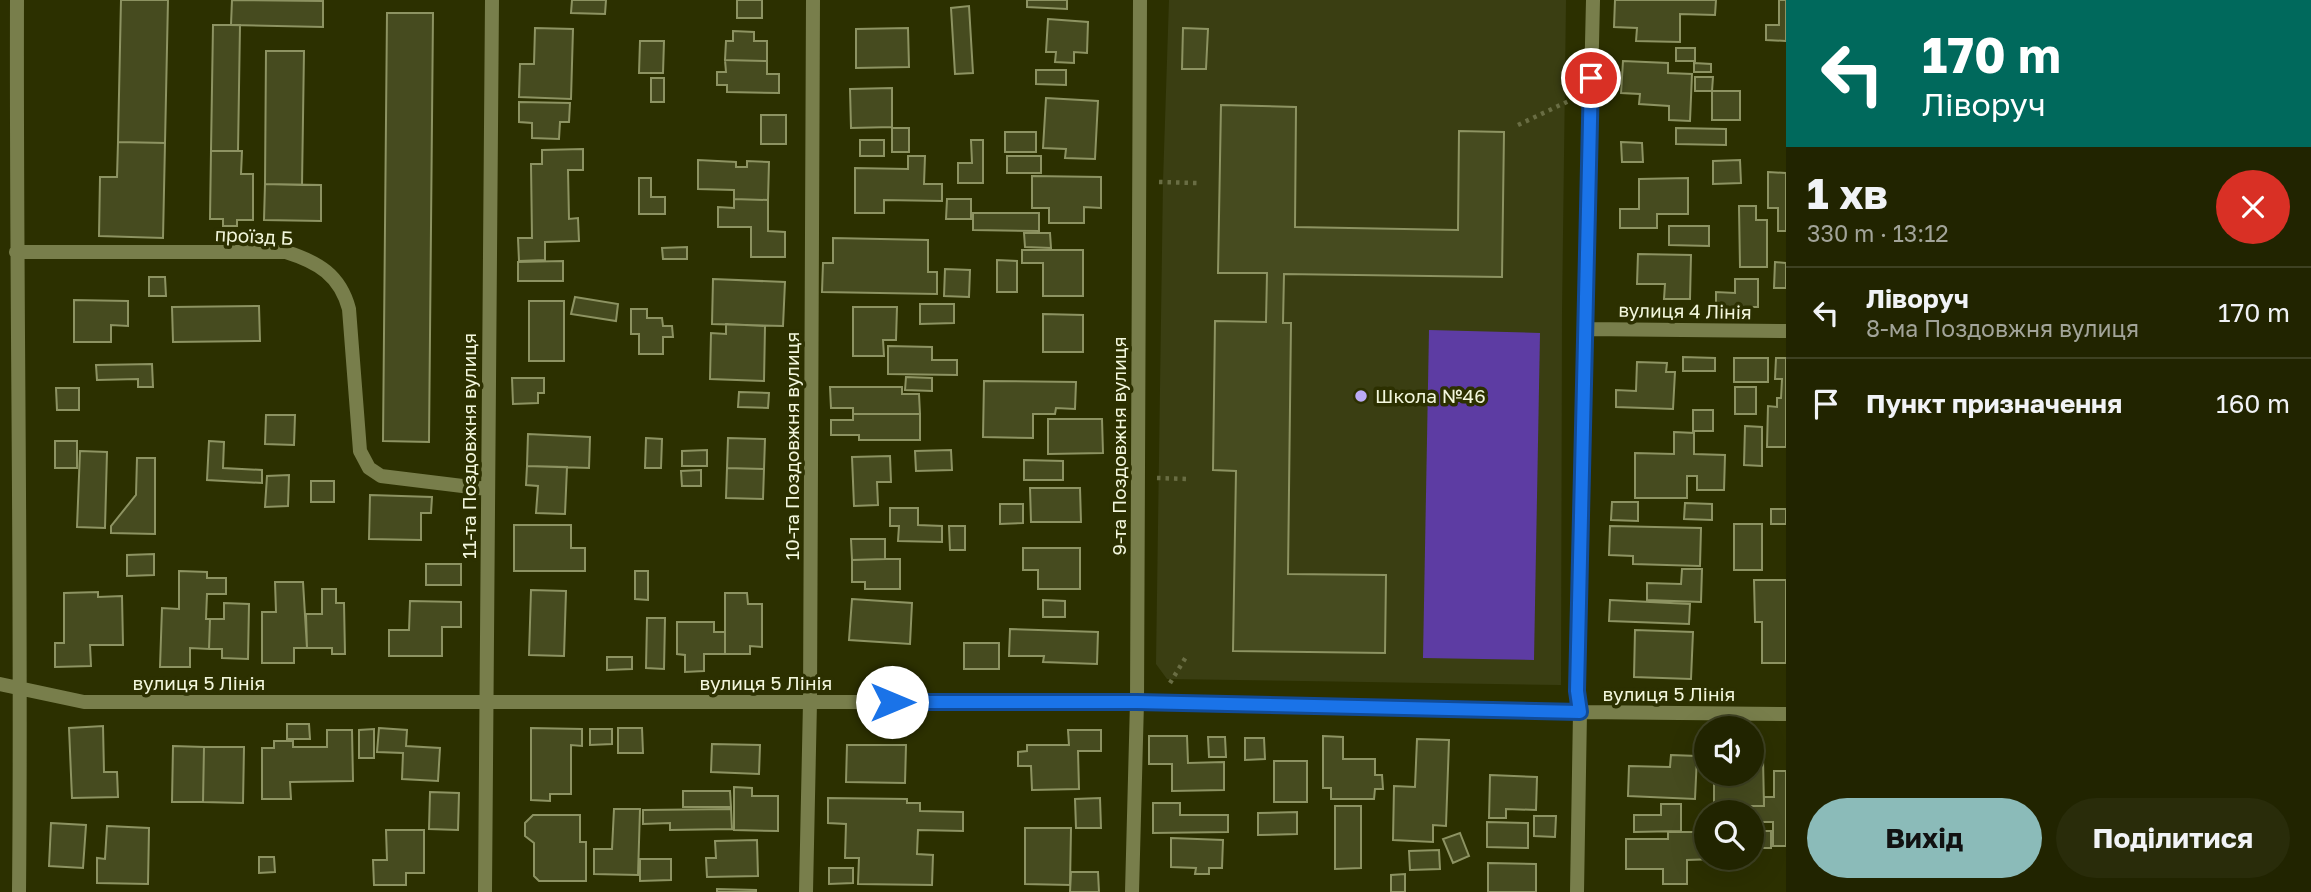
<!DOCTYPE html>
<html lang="uk">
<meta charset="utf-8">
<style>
body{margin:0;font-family:"Golos Text",sans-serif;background:#292c0a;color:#f1f3f6;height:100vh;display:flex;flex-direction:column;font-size:26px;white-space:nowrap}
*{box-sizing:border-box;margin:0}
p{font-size:23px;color:#a2a499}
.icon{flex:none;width:38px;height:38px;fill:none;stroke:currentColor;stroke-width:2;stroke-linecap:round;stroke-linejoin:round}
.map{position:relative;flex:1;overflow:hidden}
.side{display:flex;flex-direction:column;background:#212400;width:525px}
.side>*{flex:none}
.banner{background:#00695c;color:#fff;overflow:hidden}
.tools{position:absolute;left:1694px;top:716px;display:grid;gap:14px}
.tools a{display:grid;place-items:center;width:70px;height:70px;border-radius:50%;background:#212400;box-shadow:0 7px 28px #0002,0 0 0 2px #3e4122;font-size:35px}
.pin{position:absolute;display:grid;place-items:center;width:60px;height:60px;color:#fff;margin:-30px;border:4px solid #fff;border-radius:50%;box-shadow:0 2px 7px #0007}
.me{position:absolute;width:77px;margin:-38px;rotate:90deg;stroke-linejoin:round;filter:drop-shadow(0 0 5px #0008)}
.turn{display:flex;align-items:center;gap:24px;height:147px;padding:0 21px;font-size:32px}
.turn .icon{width:91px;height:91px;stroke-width:2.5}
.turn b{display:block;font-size:49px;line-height:60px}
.round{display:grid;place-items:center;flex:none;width:74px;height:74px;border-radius:37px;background:#292c0a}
.summary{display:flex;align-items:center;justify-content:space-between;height:119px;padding:0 21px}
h1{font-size:42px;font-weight:700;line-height:52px}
.primary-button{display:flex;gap:14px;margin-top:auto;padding:14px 21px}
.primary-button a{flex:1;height:80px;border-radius:42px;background:#8bbbb9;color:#111;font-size:28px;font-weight:700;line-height:80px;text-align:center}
.primary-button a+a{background:#292c0a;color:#f1f3f6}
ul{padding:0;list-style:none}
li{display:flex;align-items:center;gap:21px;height:91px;padding:0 21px;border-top:2px solid #3e4122}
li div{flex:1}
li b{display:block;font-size:26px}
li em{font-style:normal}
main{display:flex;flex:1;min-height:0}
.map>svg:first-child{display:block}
</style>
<main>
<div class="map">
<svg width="1786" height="892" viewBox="0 0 1786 892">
<rect width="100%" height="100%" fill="#2c3000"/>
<path fill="#3a3e12" d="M1169 0H1566L1562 313 1561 685 1167 679 1156 664 1163 182Z"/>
<path fill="#5d3ca3" d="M1429 330 1540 333 1534 660 1423 658Z"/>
<path fill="#464b1f" stroke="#8d9362" stroke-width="2" d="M121 0H168L165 143 118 142Z
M232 0 323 1V27L231 25Z
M572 0H606L605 14 571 13Z
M737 0H762V18H737Z
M1027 0H1067V9L1027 7Z
M1615 0H1716L1715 15 1680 14V42L1636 41 1637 28 1614 27Z
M1779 0H1786V41L1766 40V25H1779Z
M969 6 973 73 955 74 951 8Z
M387 13H433L429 442 383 441Z
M1048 19 1088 22 1087 53 1074 52V63L1055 62 1056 52H1046Z
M213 25H240L238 151H211Z
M535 28 573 29 571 99 519 97 520 64H534Z
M908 28 909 67 856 68V29Z
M1183 28 1208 29 1206 69H1182Z
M733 31 754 32V41H767V61L725 60 726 41H733Z
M640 41H664L663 73H639Z
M1676 48H1695V61H1676Z
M266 51H304L302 185 265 184Z
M725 60 767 61V74H779V93L727 92V85H717V72H726Z
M1623 61 1668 63V73L1692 74 1690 121 1669 120V106L1639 104 1640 94 1621 93Z
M1694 63 1711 64V72H1694Z
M1036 70H1066V85L1036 84Z
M1695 77H1713L1712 91H1695Z
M651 78H664V102H651Z
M892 88V127L851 128 850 89Z
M1712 91H1740V120H1712Z
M1046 98 1098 101 1095 159 1065 158 1066 149 1043 148Z
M519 102 570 103 569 122H560L559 139 532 138V123L519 122Z
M1221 105 1296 107 1295 227 1458 230 1459 131 1504 132 1502 277 1284 274 1283 323H1291L1288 574 1386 575 1385 653 1233 651 1236 471 1213 470 1215 321 1266 322 1267 273H1218Z
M761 115H786V144H761Z
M892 128H909V152H892Z
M1676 128 1726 129V145L1676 144Z
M1005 132H1036V152H1005Z
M860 140H884V156H860Z
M971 140H983V183H958V163H972Z
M118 142 165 143 163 238 99 236 100 177H117Z
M1621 142 1642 143 1643 162H1622Z
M583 149V170H568L569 219 578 218 579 241 545 242V260L519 261 518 238H532L531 164H542V150Z
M211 151H242L241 174H253V220H237V226H223V219H210Z
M908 156H925L924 184H942V201L884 200V213H855V168L908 169Z
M1007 156H1041V173H1007Z
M698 160 736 162V167H747V161L769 162 768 200 734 199V190L698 189Z
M1740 160 1741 183 1713 184V161Z
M1768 172 1786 173V231H1778V208H1768Z
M1032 176 1101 177V208L1084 207V223H1049V208H1032Z
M639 178H651V197H665V214H639Z
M1688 178V214H1657V228H1620V209H1639V179Z
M265 184 321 185V221L264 220Z
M734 199 768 200V231L785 232V257H751V227H718V207L734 208Z
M947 199H971V219H946Z
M1739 206H1756V220H1767V267H1740Z
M973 213H1039V231L973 230Z
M1669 226H1709V246L1669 245Z
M1024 233H1050L1051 248 1025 247Z
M833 238 928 240V272H937V294L822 292 823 263H833Z
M687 247V259H663L662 248Z
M1022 250H1083V296H1043V263H1022Z
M1638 254 1691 255 1690 299H1664L1665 284H1637Z
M997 260 1017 261V292H997Z
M563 261V281H518V262Z
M1775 262 1786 263V288H1774Z
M945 269 970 270 969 297 944 296Z
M149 277H165L166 296H149Z
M713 279 785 282 783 326 712 324Z
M1735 279H1758V307H1716V292L1735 293Z
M575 297 618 304 616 321 571 314Z
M74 300 128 301V326L111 325V342H74Z
M529 301H564V361H529Z
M920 304H954V323L920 324Z
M259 306 260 341 173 342 172 307Z
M853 307H897L896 340H883L884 356H853Z
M631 309H647V318H662L663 326H672L673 337H663V354H639V334H631Z
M1043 314 1083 315V352H1043Z
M726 324 765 326 764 381 710 379 711 333 726 334Z
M888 346 932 347V360H957V375L888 374Z
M1683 357 1715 358V371H1683Z
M1734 358H1768V382H1734Z
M1776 358H1786V447H1767L1768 406 1777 407V398H1781L1782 379H1775Z
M1637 362 1667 363 1666 372H1675L1673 409 1616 407V390L1636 391Z
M152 364 153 387H138V379L97 380 96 365Z
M906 377 932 378V391L905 390Z
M512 378H544V393H538V403L513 404Z
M984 381 1076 382 1075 409 1056 408 1055 414H1033V438L983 437Z
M830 387H902V394H919L920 414H853V408H831Z
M1735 387H1756V414H1735Z
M56 388H79V410H57Z
M739 392 769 393 768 408 738 407Z
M1693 410H1713V431H1693Z
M853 414H920V440H859V435H831V420H853Z
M266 415H295L294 445 265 444Z
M1048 419H1102L1103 453 1048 454Z
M1745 426 1762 427V466L1744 465Z
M1674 432 1694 433V454L1725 455 1724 490H1697V476H1687V498H1635V453L1674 454Z
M528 434 590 437 589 468 527 466Z
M646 438 662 439 661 468H645Z
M728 438 765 439 764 469 727 468Z
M55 441H77V468H55Z
M209 441 224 442 223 468 262 470V483L207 480Z
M707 450V466H682V451Z
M951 450 952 470 916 471 915 451Z
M80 451 107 452 105 528 77 527Z
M890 456 891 482H877L878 505 854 506 852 457Z
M137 458H155V534L111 533V526L136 495Z
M1024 460 1063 461V480H1024Z
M527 466 567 467 565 514 536 513 538 486 526 485Z
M727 468 764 469 763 499 726 498Z
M701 470V486H682L681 471Z
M289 475 288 506 265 507 267 476Z
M311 481H334V502H311Z
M1030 488H1080L1081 522H1031Z
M370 495 432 497 431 513H421V540L369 539Z
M1612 502H1638V521L1611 520Z
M1685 503 1712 504V520L1684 519Z
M1000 504H1023V523L1000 524Z
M890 508H918V525L942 526V542L898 541 899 526H890Z
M1771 509H1786V524H1771Z
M1734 524H1762V570H1734Z
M514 525H571V548H585V571H514Z
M949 526H965V550H950Z
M1610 526 1701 528 1700 566 1633 564V556L1609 555Z
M851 539H885V559L852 560Z
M1023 548H1080V589H1038V570H1023Z
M154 554V575L127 576V555Z
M885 559H900V589H865V582H852V560Z
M426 564H461V585H426Z
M1682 569H1702L1701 602 1647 600V583L1681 584Z
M179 571 207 572V578H226V594H207L206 619H210L209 649 190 648V667H160L162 608 179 609Z
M635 571H648V600L635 599Z
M1754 580H1786V663H1762V622H1755Z
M275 582H303L307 648H294V663H262V612H276Z
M322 589H336V603H344L345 654H332V648H307L306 614H322Z
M531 590 566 591 564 656 529 655Z
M98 592V597L122 596 123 645H90L91 666 55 667V643H64V593Z
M725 593H747L748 604H762V647L750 646V654H725Z
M852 599 912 603 910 644 849 640Z
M1043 600 1065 601V617H1043Z
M1610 600 1690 604 1689 624 1609 621Z
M410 601 461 602V627H442V656H389V630H409Z
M224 603 249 604 248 659 222 658V649H209L210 619H224Z
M647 618H665L664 669 646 668Z
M677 622H714V632H725V654H704V671L685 672V655L677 654Z
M1010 629 1098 632 1097 664 1043 662 1044 656H1009Z
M1635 630 1693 632 1691 679 1634 677Z
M964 643H999V669H964Z
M607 657H632V669L607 670Z
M287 724H309L310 739H287Z
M103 726 104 772H117L118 797 72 798 69 728Z
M379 728 407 730 406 746 440 748 438 781 402 779 403 753 377 752Z
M531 728 582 729V746L571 745V794H550V801L531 800Z
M618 728H642L643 753H618Z
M374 729V758H359V730Z
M590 729H612V744L590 745Z
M327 730H352L353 781 290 782 291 799H262V748H274V741H293V747H327Z
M1068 730H1101V751H1078L1079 789 1032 790 1031 766H1018V752L1027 751V745H1069Z
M1149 736H1187L1188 763 1224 762V790L1172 791V764H1149Z
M1323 736 1343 737V759H1375V775H1382L1383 789H1375L1374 799H1331V788H1323Z
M1208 737H1225L1226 757H1209Z
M1245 738H1264L1265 759 1245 760Z
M1417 739 1449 740 1446 826 1433 825V842L1393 840 1394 786 1415 787Z
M712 744 760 745 759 774 711 772Z
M847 745H906L905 783 846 782Z
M173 746 204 747 203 802H172Z
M204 747H244L243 803 203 802Z
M1671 755 1697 756 1695 799 1628 796 1629 766 1670 767Z
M1752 758H1763L1764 806H1714V774H1752Z
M1274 761H1307V802H1274Z
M1774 771H1786V846H1773V822H1752V812H1746L1745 806H1764V797H1774Z
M1490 775 1537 777 1536 810 1506 809V818H1489Z
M734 787 752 788V796H778V831L734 830Z
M683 791H730L731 807H683Z
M430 792 459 793 458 830 429 829Z
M828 798 907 799V803H920V811L963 812V831L918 830 917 854 933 855 932 885 858 884 859 858H845L846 824 828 823Z
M1100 798 1101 828H1076L1075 799Z
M1153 803H1180V815H1228V832L1153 833Z
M1661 804H1681V831L1634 832V815H1661Z
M1335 806H1361V868L1335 869Z
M614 809H640L638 875 594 874V849H612Z
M731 809 732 829 670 830V823L643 824V810Z
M1297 812V834L1258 835V813Z
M533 815H580V842H586V881H539L534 876V843L525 836V823Z
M1534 816H1556L1555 837 1534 836Z
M1487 822 1528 823V848L1487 847Z
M51 823 86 825 83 868 49 866Z
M107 826 149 828 148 884 97 883V858L105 859Z
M1025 828H1071L1070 885 1025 884Z
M386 830H424V873H406V885H374L373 860H387Z
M1752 831H1771V848H1752Z
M1668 832H1706V858H1716V859L1687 860V884H1663V869H1626V839H1668Z
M1460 833 1469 856 1453 863 1443 839Z
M1171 838 1223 840 1222 868H1209V874H1195L1196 868 1171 867Z
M757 840 758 876 707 877 706 858H716L715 841Z
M1439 850 1440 869 1410 870 1409 851Z
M259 857H274L275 872 259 873Z
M640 859H671V880L640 881Z
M1488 863 1536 864V892H1488Z
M829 868H853V883L829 884Z
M1071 872H1098L1099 892H1070Z
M1405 874V892H1391V875Z
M717 889 756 890V892H717Z"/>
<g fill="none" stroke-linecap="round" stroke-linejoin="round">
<path stroke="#696d43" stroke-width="4.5" stroke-dasharray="3.5 5" stroke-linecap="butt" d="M1518 125 1573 99
M1159 182 1197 183
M1157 478 1188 479
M1170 683 1186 657"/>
<path stroke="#787e4b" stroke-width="14" d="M17 0C16 297 22 595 19 892
M16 252H286C318 262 340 275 349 309L360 451 369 468 381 476 487 489
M1585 329 1786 331
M0 684 84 702H1137L1580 712 1786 714
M485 892 492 0
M806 892 810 702 813 0
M1132 892 1137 702 1140 0
M1577 892 1580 712 1577 691 1593 0"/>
</g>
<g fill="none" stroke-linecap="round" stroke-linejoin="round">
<defs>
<path id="route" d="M892 702H1137L1580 712 1577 691 1591 78"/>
</defs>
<use href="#route" stroke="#114b97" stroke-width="18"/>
<use href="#route" stroke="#1a73e8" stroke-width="12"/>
</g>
<circle fill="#bbaaf6" stroke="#2c3000" stroke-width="2.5" cx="1361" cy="396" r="7"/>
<g text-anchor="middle" stroke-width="7" stroke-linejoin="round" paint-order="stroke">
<g font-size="19" fill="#f3f7dd" stroke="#2c3000">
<text transform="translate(254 236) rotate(3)" y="7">проїзд Б</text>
<text transform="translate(1685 311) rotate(1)" y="7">вулиця 4 Лінія</text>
<text transform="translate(469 446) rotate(-90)" y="7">11-та Поздовжня вулиця</text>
<text transform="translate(792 446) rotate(-90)" y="7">10-та Поздовжня вулиця</text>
<text transform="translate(1119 446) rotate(-90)" y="7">9-та Поздовжня вулиця</text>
<text x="199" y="690">вулиця 5 Лінія</text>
<text x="766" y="690">вулиця 5 Лінія</text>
<text x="1669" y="701">вулиця 5 Лінія</text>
</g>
<g font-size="19" fill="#f3f7dd" stroke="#2c3000" text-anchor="start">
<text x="1375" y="403">Школа №46</text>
</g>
</g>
</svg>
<div class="tools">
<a><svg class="icon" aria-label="sound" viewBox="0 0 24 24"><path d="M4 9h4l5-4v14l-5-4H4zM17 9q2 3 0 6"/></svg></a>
<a><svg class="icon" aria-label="search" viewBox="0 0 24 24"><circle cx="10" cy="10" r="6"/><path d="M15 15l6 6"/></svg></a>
</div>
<div class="pin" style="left:1591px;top:78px;background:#d93025"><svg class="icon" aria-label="arrive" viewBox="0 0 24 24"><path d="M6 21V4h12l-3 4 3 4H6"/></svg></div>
<svg class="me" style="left:892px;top:702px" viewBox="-20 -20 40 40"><circle r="19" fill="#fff"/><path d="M0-13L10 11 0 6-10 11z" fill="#1a73e8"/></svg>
</div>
<section class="side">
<div class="banner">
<div class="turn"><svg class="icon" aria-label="left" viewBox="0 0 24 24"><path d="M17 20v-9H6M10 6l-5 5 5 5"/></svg><div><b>170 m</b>Ліворуч</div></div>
</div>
<div class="summary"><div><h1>1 хв</h1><p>330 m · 13:12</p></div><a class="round" style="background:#d93025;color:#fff"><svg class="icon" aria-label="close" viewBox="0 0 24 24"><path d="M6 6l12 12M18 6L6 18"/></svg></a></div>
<ul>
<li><svg class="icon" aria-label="left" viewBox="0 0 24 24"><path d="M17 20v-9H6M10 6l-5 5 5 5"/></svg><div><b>Ліворуч</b><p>8-ма Поздовжня вулиця</p></div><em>170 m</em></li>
<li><svg class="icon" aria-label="arrive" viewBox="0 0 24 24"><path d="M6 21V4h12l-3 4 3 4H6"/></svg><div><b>Пункт призначення</b></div><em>160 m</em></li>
</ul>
<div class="primary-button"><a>Вихід</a><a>Поділитися</a></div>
</section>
</main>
